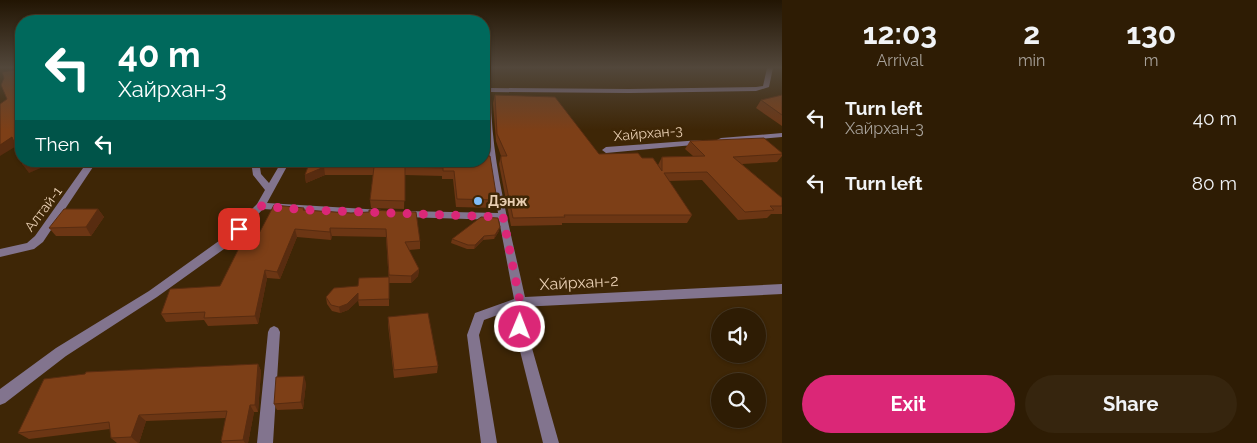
<!DOCTYPE html>
<meta charset="utf-8">
<style>
body{margin:0;font-family:Raleway,sans-serif;background:#36250e;color:#f1f3f6;height:100vh;display:flex;flex-direction:column;font-size:19px;white-space:nowrap}
*{box-sizing:border-box;margin:0}
p{font-size:16px;color:#a7a19a}
.icon{flex:none;width:28px;height:28px;fill:none;stroke:currentColor;stroke-width:2;stroke-linecap:round;stroke-linejoin:round}
.map{position:relative;flex:1;overflow:hidden}
.panel{display:flex;flex-direction:column;background:#2e1c04;width:475px}
.panel>*{flex:none}
.banner{position:absolute;left:15px;top:15px;width:475px;height:152px;border-radius:20px;box-shadow:0 1px 4px #0004,0 0 0 1px #493a26;background:#00695c;color:#fff;overflow:hidden}
.tools{position:absolute;left:711px;top:308px;display:grid;gap:10px}
.tools a{display:grid;place-items:center;width:55px;height:55px;border-radius:50%;background:#2e1c04;box-shadow:0 1px 4px #0004,0 0 0 1px #493a26;font-size:25px}
.pin{position:absolute;display:grid;place-items:center;width:42px;height:42px;color:#fff;margin:-21px;border-radius:10px;box-shadow:0 2px 8px #0006}
.me{position:absolute;width:55px;margin:-28px;rotate:1deg;stroke-linejoin:round;filter:drop-shadow(0 0 4px #0008)}
.turn{display:flex;align-items:center;gap:18px;height:105px;padding:0 20px;font-size:22px}
.turn .icon{width:65px;height:65px;stroke-width:2.5}
.turn b{display:block;font-size:35px;line-height:42px}
.then{display:flex;align-items:center;height:48px;padding:0 20px;background:#0003;gap:10px;font-size:19px}
.eta{display:flex;justify-content:space-evenly;align-items:center;height:85px;text-align:center}
.eta b{font-size:30px;font-weight:700;line-height:35px}
.action{display:flex;gap:10px;margin-top:auto;padding:10px 20px}
.action a{flex:1;height:58px;border-radius:30px;background:#db2777;color:#fff;font-size:20px;font-weight:700;line-height:58px;text-align:center}
.action a+a{background:#36250e;color:#f1f3f6}
ul{padding:0;list-style:none}
li{display:flex;align-items:center;gap:15px;height:65px;padding:0 20px}
li div{flex:1}
li b{display:block;font-size:19px}
li em{font-style:normal}
main{display:flex;flex:1;min-height:0}
.map>svg:first-child{display:block}
</style>
<main>
<div class="map">
<svg width="782" height="443" viewBox="0 0 782 443">
<rect width="100%" height="100%" fill="#3e2606"/>
<g fill="none" stroke-linecap="round" stroke-linejoin="round">
<path fill="#82748e" fill-rule="evenodd" d="M520 297 524 298 526 302V327L559 443H543L514 327V302L516 298Z"/>
<path fill="#82748e" fill-rule="evenodd" d="M767 68H773L769 87 756 91 629 93 491 92C490 158 511 232 525 297L782 284V294L520 307 484 320 479 335 497 443H481L467 335 475 313 514 299 499 220 404 217 399 214 404 211 498 213 484 121V76L487 78 491 88 629 89 756 87 763 86Z
M782 133V137L721 142 717 140 721 138Z
M701 140 705 142 704 144 606 153 602 150 606 147Z
M88 161H97L43 242 34 249 0 257V249L27 243 35 236Z
M251 161H259L261 174 269 183 282 161H290L267 203 382 210 387 213 382 216 263 209 231 244 157 297 66 356 5 403 0 405V389L56 348 149 291 223 238 257 204 265 190 253 175Z
M274 326 278 328 280 332 273 443H257L268 332 270 328Z"/>
</g>
<path fill="#6c3614" d="M495 95 599 154 642 158 658 165 662 157 693 156 685 149 690 141 782 153V156L777 162 742 164 782 198V214H771L767 218 738 220 702 180 669 181 692 215 687 223H562V225L511 226 499 164 501 156 496 141 493 103Z
M782 95V126L756 108 761 100Z
M310 161H484L497 200 495 208 456 207 453 179H442V176L405 175 404 209 371 208 370 200 373 175H325L306 183 305 175Z
M304 208 305 210 351 213 420 241V249L409 250 419 269 418 276 411 283H389L386 237 332 236 331 240 297 237 280 279 267 278 258 324 208 326 204 320 166 322 161 314 220 286 255 241Z
M98 209 104 217 91 236H56L49 228Z
M499 231 494 239 483 240 474 249H467L451 243 452 239Z
M389 277V306H359L358 300 348 310 340 313 332 311 327 304 326 297Z
M388 317 438 366 437 373 394 378 388 325Z
M258 364 261 371 258 412H254L248 443H222L221 441 226 418 146 421 139 443H117L111 438 110 429 29 439 18 433Z
M306 383 303 409 277 410 274 404Z"/>
<path fill="#582c10" d="M12 137 18 145 0 156V145Z
M33 161H44L43 167 29 173 23 165Z
M324 167 325 175 306 183 305 175Z
M98 209 104 217 91 236 86 227Z
M500 227 499 231 494 239 495 235Z
M330 228 332 236 331 240 330 232Z
M295 229 297 237 280 279 277 272Z
M484 236 483 240 474 249 475 245Z
M419 269 418 276 411 283V276Z
M265 270 267 278 258 324 255 316Z
M358 293 359 300 348 310 340 313 339 307Z
M258 364 261 371 258 412 255 405Z
M304 376 306 383 303 409 301 402Z
M250 405 254 412 248 443H245L243 440Z
M139 415 146 421 139 443H138L131 437Z"/>
<path fill="#7d3f17" stroke="#582c10" d="M17 68H21V160L12 137 0 145V104L7 99 1 85 4 78 2 72 15 70Z
M495 95 555 97 599 154 638 153 642 158H653L662 171V157L705 156 690 141 764 138 782 153V154L733 157 782 198V206H770L774 210 745 212 707 172 664 173 692 215H564L565 217 513 218 501 160V156H507L497 134Z
M782 95V115L761 100Z
M484 102 485 122H484Z
M484 156H490L497 200 457 199 454 171H443V168L405 167V201L370 200 374 167H324L305 175 310 161H484Z
M22 161H33L23 165Z
M274 205 304 208 303 210 351 213 369 212V210L416 212 420 241 405 242 419 269 411 276 389 275 386 229 330 228V232L295 229 277 272 265 270 255 316 204 318 205 312 161 314 170 289 220 286 243 240 255 241Z
M64 209H98L86 227 49 228Z
M481 217 498 218 500 227 495 235 484 236 475 245H468L452 239Z
M389 277V299L358 300V293L347 304 339 307 331 305 326 297 334 288 358 286 359 278Z
M428 313 438 366 394 370 388 317Z
M258 364 255 405H250L243 440 221 441 227 411 139 415 131 437 111 438 109 422 18 433 44 379 85 374 86 372Z
M304 376 301 402 274 404 276 377Z"/>
<linearGradient id="sky" x2="0" y2="1"><stop stop-color="#221503"/><stop offset="0.52" stop-color="#52473b"/><stop offset="1" stop-color="#52473b" stop-opacity="0"/></linearGradient>
<rect width="782" height="130" fill="url(#sky)"/>
<g fill="none" stroke-linecap="round" stroke-linejoin="round">
<path stroke="#db2777" stroke-width="9" stroke-dasharray="0 16.2" d="M239 229 261 206 307 210 503 217 520 302V327"/>
</g>
<circle fill="#80bdfa" stroke="#3e2606" stroke-width="2" cx="478" cy="201" r="5"/>
<g text-anchor="middle" stroke-width="5" stroke-linejoin="round" paint-order="stroke">
<g font-size="14" fill="#e8ceb2" stroke="#3e2606">
<text transform="translate(648 133) rotate(-5)" y="5">Хайрхан-3</text>
<text transform="translate(43 209) rotate(-53)" y="5">Алтай-1</text>
</g>
<g font-size="14" font-weight="bold" fill="#e8ceb2" stroke="#3e2606" text-anchor="start">
<text x="488" y="206">Дэнж</text>
</g>
<g font-size="16" fill="#e8ceb2" stroke="#3e2606">
<text transform="translate(579 282) rotate(-3)" y="6">Хайрхан-2</text>
</g>
</g>
</svg>
<div class="tools">
<a><svg class="icon" aria-label="sound" viewBox="0 0 24 24"><path d="M4 9h4l5-4v14l-5-4H4zM17 9q2 3 0 6"/></svg></a>
<a><svg class="icon" aria-label="search" viewBox="0 0 24 24"><circle cx="10" cy="10" r="6"/><path d="M15 15l6 6"/></svg></a>
</div>
<div class="pin" style="left:239px;top:229px;background:#d93025"><svg class="icon" aria-label="arrive" viewBox="0 0 24 24"><path d="M6 21V4h12l-3 4 3 4H6"/></svg></div>
<svg class="me" style="left:520px;top:327px" viewBox="-20 -20 40 40"><circle r="17" fill="#db2777" stroke="#fff" stroke-width="3"/><path d="M0-11L8 9 0 5-8 9z" fill="#fff"/></svg>
<div class="banner">
<div class="turn"><svg class="icon" aria-label="left" viewBox="0 0 24 24"><path d="M17 20v-9H6M10 6l-5 5 5 5"/></svg><div><b>40 m</b>Хайрхан-3</div></div>
<div class="then">Then<svg class="icon" aria-label="left" viewBox="0 0 24 24"><path d="M17 20v-9H6M10 6l-5 5 5 5"/></svg></div>
</div>
</div>
<section class="panel">
<div class="eta">
<div><b>12:03</b><p>Arrival</p></div>
<div><b>2</b><p>min</p></div>
<div><b>130</b><p>m</p></div>
</div>
<ul>
<li><svg class="icon" aria-label="left" viewBox="0 0 24 24"><path d="M17 20v-9H6M10 6l-5 5 5 5"/></svg><div><b>Turn left</b><p>Хайрхан-3</p></div><em>40 m</em></li>
<li><svg class="icon" aria-label="left" viewBox="0 0 24 24"><path d="M17 20v-9H6M10 6l-5 5 5 5"/></svg><div><b>Turn left</b></div><em>80 m</em></li>
</ul>
<div class="action"><a>Exit</a><a>Share</a></div>
</section>
</main>
